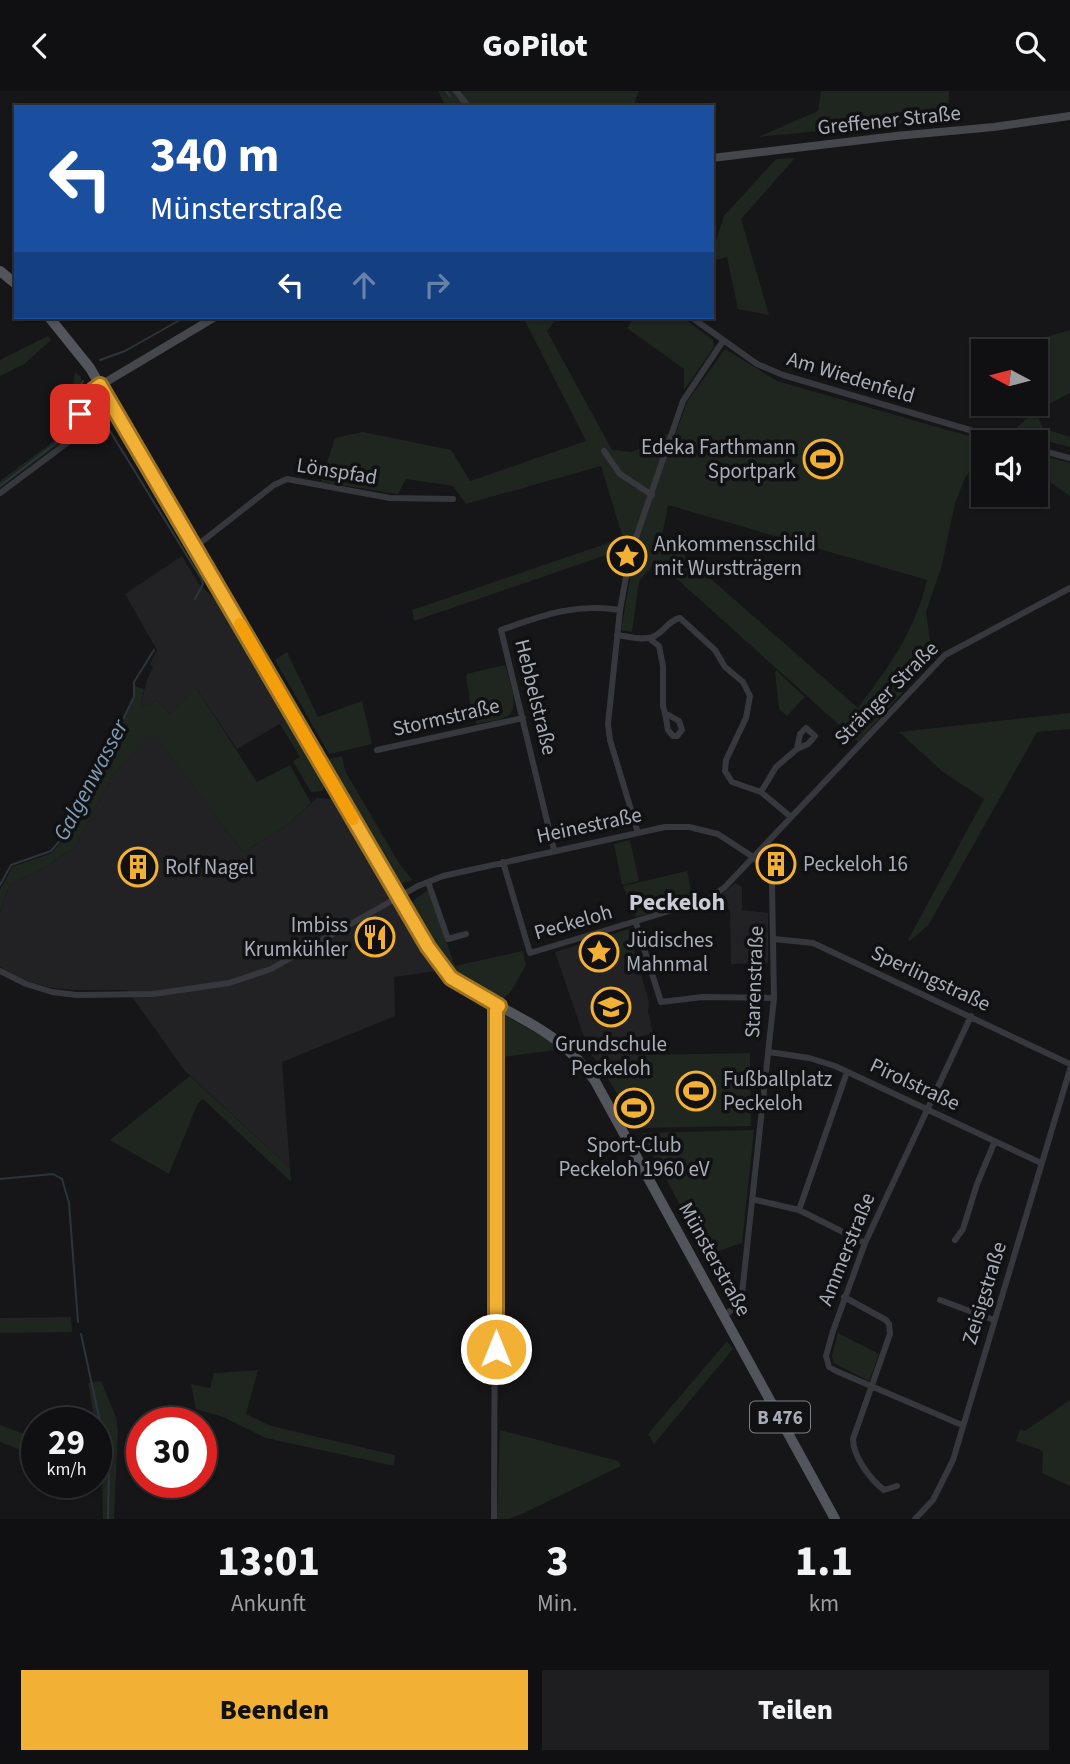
<!DOCTYPE html>
<html lang="de">
<meta charset="utf-8">
<style>
body{margin:0;font-family:"Source Sans 3",sans-serif;background:#1e1e20;color:#f1f3f6;height:100vh;display:flex;flex-direction:column;font-size:26px;white-space:nowrap}
*{box-sizing:border-box;margin:0}
p{font-size:23px;color:#9c9d9f}
.icon{flex:none;width:38px;height:38px;fill:none;stroke:currentColor;stroke-width:2;stroke-linecap:round;stroke-linejoin:round}
.map{position:relative;height:1428px;overflow:hidden}
.sheet{display:flex;flex-direction:column;background:#101012;flex:1}
.sheet>*{flex:none}
.top-card{position:absolute;left:14px;top:14px;width:700px;height:214px;border-radius:0px;box-shadow:0 2px 5px #0004,0 0 0 2px #303032;background:#1a4fa0;color:#fff;overflow:hidden}
.needle{width:46px;rotate:277deg}
.controls{position:absolute;left:971px;top:248px;display:grid;gap:14px}
.controls a{display:grid;place-items:center;width:77px;height:77px;border-radius:0px;background:#101012;box-shadow:0 2px 5px #0004,0 0 0 2px #303032;font-size:35px}
.speed{position:absolute;left:21px;top:1316px;display:flex;gap:14px;font-size:35px;font-weight:700;text-align:center}
.speed>*{display:grid;place-content:center;width:91px;height:91px;border-radius:50%;background:#101012;box-shadow:0 2px 5px #0004,0 0 0 2px #303032;line-height:1}
.speed small{font-size:18px;font-weight:400}
.speed .limit{border:10px solid #d22;background:#fff;color:#111}
.pin{position:absolute;display:grid;place-items:center;width:60px;height:60px;color:#fff;margin:-30px;border-radius:14px;box-shadow:0 4px 10px #0006}
.me{position:absolute;width:77px;margin:-38px;rotate:0deg;stroke-linejoin:round;filter:drop-shadow(0 0 5px #0008)}
.turn{display:flex;align-items:center;gap:24px;height:147px;padding:0 21px;font-size:32px}
.turn .icon{width:91px;height:91px;stroke-width:2.5}
.turn b{display:block;font-size:49px;line-height:60px}
.lanes{display:flex;align-items:center;height:66px;padding:0 21px;background:#0003;justify-content:center;gap:35px;direction:ltr}
.lanes .off{opacity:.35}
.eta{display:flex;justify-content:space-evenly;align-items:center;height:119px;text-align:center}
.eta b{font-size:42px;font-weight:800;line-height:49px}
.button{display:flex;gap:14px;margin-top:auto;padding:14px 21px}
.button a{flex:1;height:80px;border-radius:0px;background:#f2b134;color:#111;font-size:28px;font-weight:800;line-height:80px;text-align:center}
.button a+a{background:#1e1e20;color:#f1f3f6}
header{display:flex;justify-content:space-between;align-items:center;height:91px;padding:0 21px;background:#101012;font-size:32px;font-weight:800}
.map>svg:first-child{display:block}
</style>
<header><svg class="icon" aria-label="back" viewBox="0 0 24 24"><path d="M15 5l-7 7 7 7"/></svg>GoPilot<svg class="icon" aria-label="search" viewBox="0 0 24 24"><circle cx="10" cy="10" r="6"/><path d="M15 15l6 6"/></svg></header>
<div class="map">
<svg width="1070" height="1428" viewBox="0 0 1070 1428">
<rect width="100%" height="100%" fill="#161618"/>
<path fill="#222225" d="M182 465 199 493 219 512 288 628 237 658 196 597 170 623 157 609 149 615 141 614 146 591 153 576 150 573 157 559 125 503Z
M153 640 243 761 286 735 317 707 332 708 436 880 394 886 395 925 282 971 290 1077 185 980 127 899H76L52 897 27 890 0 876V821L10 793 44 777 75 756 114 682Z
M735 792 742 796V819L768 822V872L731 873 730 820 720 805Z
M629 838 634 843 630 845 649 911 648 921 653 942 633 948 637 967 614 992 589 961 555 861Z"/>
<path fill="#1e261f" fill-rule="evenodd" d="M438 0H639L633 16H446Z
M821 0H949L948 28 758 46 818 20Z
M795 67 741 128 769 224 738 218 727 166 715 169 712 174V151L716 150 724 125 776 68Z
M523 226H558L547 240 612 359 632 361 668 343 674 347 687 311 725 258 777 290 989 351 984 352 983 360 965 387 955 412 942 474 926 521 930 549 943 558 920 583 908 572 892 590 903 601 858 651 657 470 639 490 632 541 621 539 634 465 618 460 414 530 412 519 623 447 601 375 466 413 453 395 406 388 398 403 321 391 335 347 363 341 451 359 470 390 586 350ZM668 414 927 489C914 542 890 574 858 617L662 445Z
M635 226H682L713 249 714 256 684 299V278L627 237Z
M1070 239V302L1035 320 1034 313H1036V261H1016L1014 255Z
M48 245 51 249 24 273 0 285V269Z
M75 281 81 286C84 302 79 329 71 344L0 397V390L62 344 67 338Z
M1035 320 1043 337 1070 346V356L1012 341Z
M1036 363 1070 372V405L1036 381Z
M287 561 318 626 362 610 372 653 329 663 275 569Z
M505 574C508 586 520 614 509 624 502 630 485 631 476 633L475 627H472L466 583Z
M776 579 805 606 787 625 779 618 775 582Z
M135 595 144 598 141 614 149 615 157 609 170 623 196 597 257 691 290 674 311 712 286 735 243 761 153 641 114 682 75 756 44 777 10 793 0 821V799L12 776 52 762 69 741 135 605Z
M1070 622V638L1037 641 929 833 910 850 908 849 984 708 943 681 899 641Z
M288 628 327 694 322 700 311 701 293 670 300 666 280 633Z
M342 665 345 680 399 772 412 789 402 792 393 789 364 739 354 716 324 669Z
M630 749 639 790 622 794 614 753Z
M687 780 693 810 636 826 623 795Z
M428 799 455 875 523 860 526 874 510 902 500 910 454 884 445 875 411 816 414 809Z
M629 838 634 843 629 845 634 860 618 865 619 872 591 880 583 853Z
M501 922 564 958 502 966Z
M750 962 751 1035 638 1037 600 975 637 964Z
M190 985 290 1077 291 1091 203 1008 198 1012 169 1083 110 1049Z
M754 1039 742 1152 704 1165 702 1156 642 1042Z
M71 1226 72 1241 0 1242V1227Z
M838 1242 879 1263 869 1290 834 1272 832 1265Z
M727 1250 733 1258 654 1353 648 1343Z
M258 1279 246 1323 271 1335 395 1364 394 1375 266 1347 223 1326 196 1318 191 1293 210 1297 214 1282Z
M101 1290 116 1326 118 1340 114 1428H103L102 1389 96 1387V1371L102 1373 88 1292Z
M1070 1309V1395L1042 1382 1043 1360 1016 1350 1020 1338 1025 1340Z
M0 1334 37 1348V1365L0 1351Z
M500 1339 618 1370 621 1375 524 1422 509 1428H497Z"/>
<g fill="none" stroke-linecap="round" stroke-linejoin="round">
<path stroke="#2c353c" stroke-width="2" d="M446 0 450 5
M100 269 125 260 185 226
M92 311 202 489 203 493 195 508
M0 395 64 346 70 338 73 310 83 290
M0 794 11 774 51 760 68 740 134 606V591L154 559
M0 1088 53 1083 62 1088 69 1112 78 1231
M81 1243 109 1372 108 1428"/>
<path stroke="#37383d" stroke-width="6" d="M456 0 469 16
M691 226 757 273 783 284 1014 352
M1036 358 1070 367
M604 360 620 383 652 404
M0 402 71 349C88 329 71 313 101 294
M195 456 274 394 287 388 390 407 453 408
M620 519 630 464 683 310 723 250
M617 544C627 545 643 550 652 546 664 542 667 530 680 527L715 559 725 576 743 591 750 605 746 627 726 669 725 680 732 691 761 701 791 726
M650 548 659 555 663 575V615L665 622 679 630 682 639 677 645H673L668 639 665 622
M377 659 523 627
M761 701 776 676 797 658 800 643 806 637 815 645 808 653 797 658
M554 759 501 539C543 524 575 512 620 519L608 633 610 649 638 742
M503 771 530 862 706 809 724 797 945 564 1070 497
M428 791 448 848 466 843
M636 832 661 911 703 906 774 907
M774 848 813 852 1070 973
M0 880 26 893 52 901 77 904 153 903 229 892 271 878 418 795 443 785 665 736H689L718 743 753 766 766 779 772 793 774 907 741 1212 725 1224
M769 961 809 967 835 975 1041 1072
M752 1108 799 1119 865 1152
M799 1119 847 981
M955 1149 963 1138 977 1093 995 1050
M844 1206 886 1229 889 1233 890 1243 853 1348C853 1366 871 1389 884 1399L897 1395
M940 1209 994 1229
M962 1334 836 1280 829 1276 826 1265 833 1240 865 1152 971 925
M494 1428 496 919 499 915
M915 1428 933 1409 953 1369 1070 978"/>
<path stroke="#45474d" stroke-width="8" d="M712 67 896 45 994 36 1070 25
M101 294 215 226"/>
<path stroke="#53555c" stroke-width="10" d="M0 180 16 193
M49 226 90 277 439 874C455 892 476 902 497 914 537 935 569 952 595 990L835 1428"/>
</g>
<g fill="none" stroke-linecap="round" stroke-linejoin="round">
<defs>
<path id="route" d="M80 323 87 304 100 294 428 856 451 887 499 915 496 919V1258"/>
</defs>
<use href="#route" stroke="#9d7322" stroke-width="18"/>
<use href="#route" stroke="#f2b134" stroke-width="12"/>
<path stroke="#f59e0b" stroke-width="12" d="M240 533 353 728"/>
</g>
<defs>
<symbol id="stadium-ring" viewBox="-11 -11 22 22"><circle r="9.5" fill="#111113" stroke="#f2b134" stroke-width="1.5"/><path d="M0-5a6.5 5 0 1 0 0 10a6.5 5 0 1 0 0-10ZM-3.5-1.8h7v3.6h-7Z" fill="#f2b134"/></symbol>
<symbol id="sight-ring" viewBox="-11 -11 22 22"><circle r="9.5" fill="#111113" stroke="#f2b134" stroke-width="1.5"/><path d="M0-6L1.8-2.2L6-1.7L2.9 1.2L3.7 5.4L0 3.3L-3.7 5.4L-2.9 1.2L-6-1.7L-1.8-2.2Z" fill="#f2b134"/></symbol>
<symbol id="building-ring" viewBox="-11 -11 22 22"><circle r="9.5" fill="#111113" stroke="#f2b134" stroke-width="1.5"/><path d="M-4-6H4V6H1V3H-1V6H-4ZM-2.5-4.3h1.7v1.8h-1.7ZM.8-4.3h1.7v1.8H.8ZM-2.5-1h1.7V.8h-1.7ZM.8-1h1.7V.8H.8Z" fill="#f2b134"/></symbol>
<symbol id="restaurant-ring" viewBox="-11 -11 22 22"><circle r="9.5" fill="#111113" stroke="#f2b134" stroke-width="1.5"/><path d="M-5-6h1v4h1v-4h1v4h1v-4h1v5L-1.5 .5V6h-2V.5L-5-1ZM5-6V6H3V1.5H1.5Q1.5-4 5-6Z" fill="#f2b134"/></symbol>
<symbol id="school-ring" viewBox="-11 -11 22 22"><circle r="9.5" fill="#111113" stroke="#f2b134" stroke-width="1.5"/><path d="M0-5L7-2L0 1L-7-2ZM-4 1L0 2.5L4 1V4Q0 6-4 4Z" fill="#f2b134"/></symbol>
</defs>
<g fill-rule="evenodd">
<use href="#stadium-ring" x="801" y="346" width="44" height="44"/>
<use href="#sight-ring" x="605" y="443" width="44" height="44"/>
<use href="#building-ring" x="754" y="751" width="44" height="44"/>
<use href="#building-ring" x="116" y="754" width="44" height="44"/>
<use href="#restaurant-ring" x="353" y="824" width="44" height="44"/>
<use href="#sight-ring" x="577" y="839" width="44" height="44"/>
<use href="#school-ring" x="589" y="894" width="44" height="44"/>
<use href="#stadium-ring" x="674" y="978" width="44" height="44"/>
<use href="#stadium-ring" x="612" y="995" width="44" height="44"/>
</g>
<g text-anchor="middle" stroke-width="7" stroke-linejoin="round" paint-order="stroke">
<rect fill="#111113" stroke="#7b7e86" stroke-width="2" x="750" y="1310.5" width="60" height="31" rx="5"/>
<g font-size="19" font-weight="bold" fill="#a8adb8">
<text x="780" y="1333">B 476</text>
</g>
<g font-size="21" fill="#a8adb8" stroke="#111113">
<text transform="translate(889 29) rotate(-6)" y="7">Greffener Straße</text>
<text transform="translate(851 286) rotate(17)" y="7">Am Wiedenfeld</text>
<text transform="translate(337 380) rotate(9)" y="7">Lönspfad</text>
<text transform="translate(886 602) rotate(-45)" y="7">Stränger Straße</text>
<text transform="translate(536 606) rotate(76)" y="7">Hebbelstraße</text>
<text transform="translate(446 626) rotate(-13)" y="7">Stormstraße</text>
<text transform="translate(589 734) rotate(-12)" y="7">Heinestraße</text>
<text transform="translate(573 831) rotate(-16)" y="7">Peckeloh</text>
<text transform="translate(931 887) rotate(25)" y="7">Sperlingstraße</text>
<text transform="translate(754 891) rotate(-88)" y="7">Starenstraße</text>
<text transform="translate(915 993) rotate(25)" y="7">Pirolstraße</text>
<text transform="translate(846 1158) rotate(-68)" y="7">Ammerstraße</text>
<text transform="translate(715 1168) rotate(61)" y="7">Münsterstraße</text>
<text transform="translate(984 1202) rotate(-73)" y="7">Zeisigstraße</text>
</g>
<g font-size="21" fill="#a8adb8" stroke="#111113" text-anchor="start">
<text x="796" y="363" text-anchor="end">Edeka Farthmann<tspan x="796" dy="24">Sportpark</tspan></text>
<text x="654" y="460">Ankommensschild<tspan x="654" dy="24">mit Wurstträgern</tspan></text>
<text x="803" y="780">Peckeloh 16</text>
<text x="165" y="783">Rolf Nagel</text>
<text x="348" y="841" text-anchor="end">Imbiss<tspan x="348" dy="24">Krumkühler</tspan></text>
<text x="626" y="856">Jüdisches<tspan x="626" dy="24">Mahnmal</tspan></text>
<text x="611" y="960" text-anchor="middle">Grundschule<tspan x="611" dy="24">Peckeloh</tspan></text>
<text x="723" y="995">Fußballplatz<tspan x="723" dy="24">Peckeloh</tspan></text>
<text x="634" y="1061" text-anchor="middle">Sport-Club<tspan x="634" dy="24">Peckeloh 1960 eV</tspan></text>
</g>
<g font-size="23" font-style="italic" fill="#7f9bb3" stroke="#111113">
<text transform="translate(90 689) rotate(-62)" y="8">Galgenwasser</text>
</g>
<g font-size="24" font-weight="bold" fill="#c9ccd4" stroke="#111113">
<text x="677" y="819">Peckeloh</text>
</g>
</g>
</svg>
<div class="controls">
<a><svg class="needle" viewBox="-14 -14 28 28"><path d="M0-13l5 13h-10z" fill="#e53935"/><path d="M0 13l5-13h-10z" fill="#9c9d9f"/></svg></a>
<a><svg class="icon" aria-label="sound" viewBox="0 0 24 24"><path d="M4 9h4l5-4v14l-5-4H4zM17 9q2 3 0 6"/></svg></a>
</div>
<div class="speed"><div>29<small>km/h</small></div><div class="limit">30</div></div>
<div class="pin" style="left:80px;top:323px;background:#d93025"><svg class="icon" aria-label="arrive" viewBox="0 0 24 24"><path d="M6 21V4h12l-3 4 3 4H6"/></svg></div>
<svg class="me" style="left:496px;top:1258px" viewBox="-20 -20 40 40"><circle r="17" fill="#f2b134" stroke="#fff" stroke-width="3"/><path d="M0-11L8 9 0 5-8 9z" fill="#fff"/></svg>
<div class="top-card">
<div class="turn"><svg class="icon" aria-label="left" viewBox="0 0 24 24"><path d="M17 20v-9H6M10 6l-5 5 5 5"/></svg><div><b>340 m</b>Münsterstraße</div></div>
<div class="lanes"><svg class="icon" aria-label="left" viewBox="0 0 24 24"><path d="M17 20v-9H6M10 6l-5 5 5 5"/></svg><svg class="icon off" aria-label="ahead" viewBox="0 0 24 24"><path d="M12 20V5M6 11l6-6 6 6"/></svg><svg class="icon off" aria-label="right" viewBox="0 0 24 24"><path d="M7 20v-9h11M14 6l5 5-5 5"/></svg></div>
</div>
</div>
<section class="sheet">
<div class="eta">
<div><b>13:01</b><p>Ankunft</p></div>
<div><b>3</b><p>Min.</p></div>
<div><b>1.1</b><p>km</p></div>
</div>
<div class="button"><a>Beenden</a><a>Teilen</a></div>
</section>
